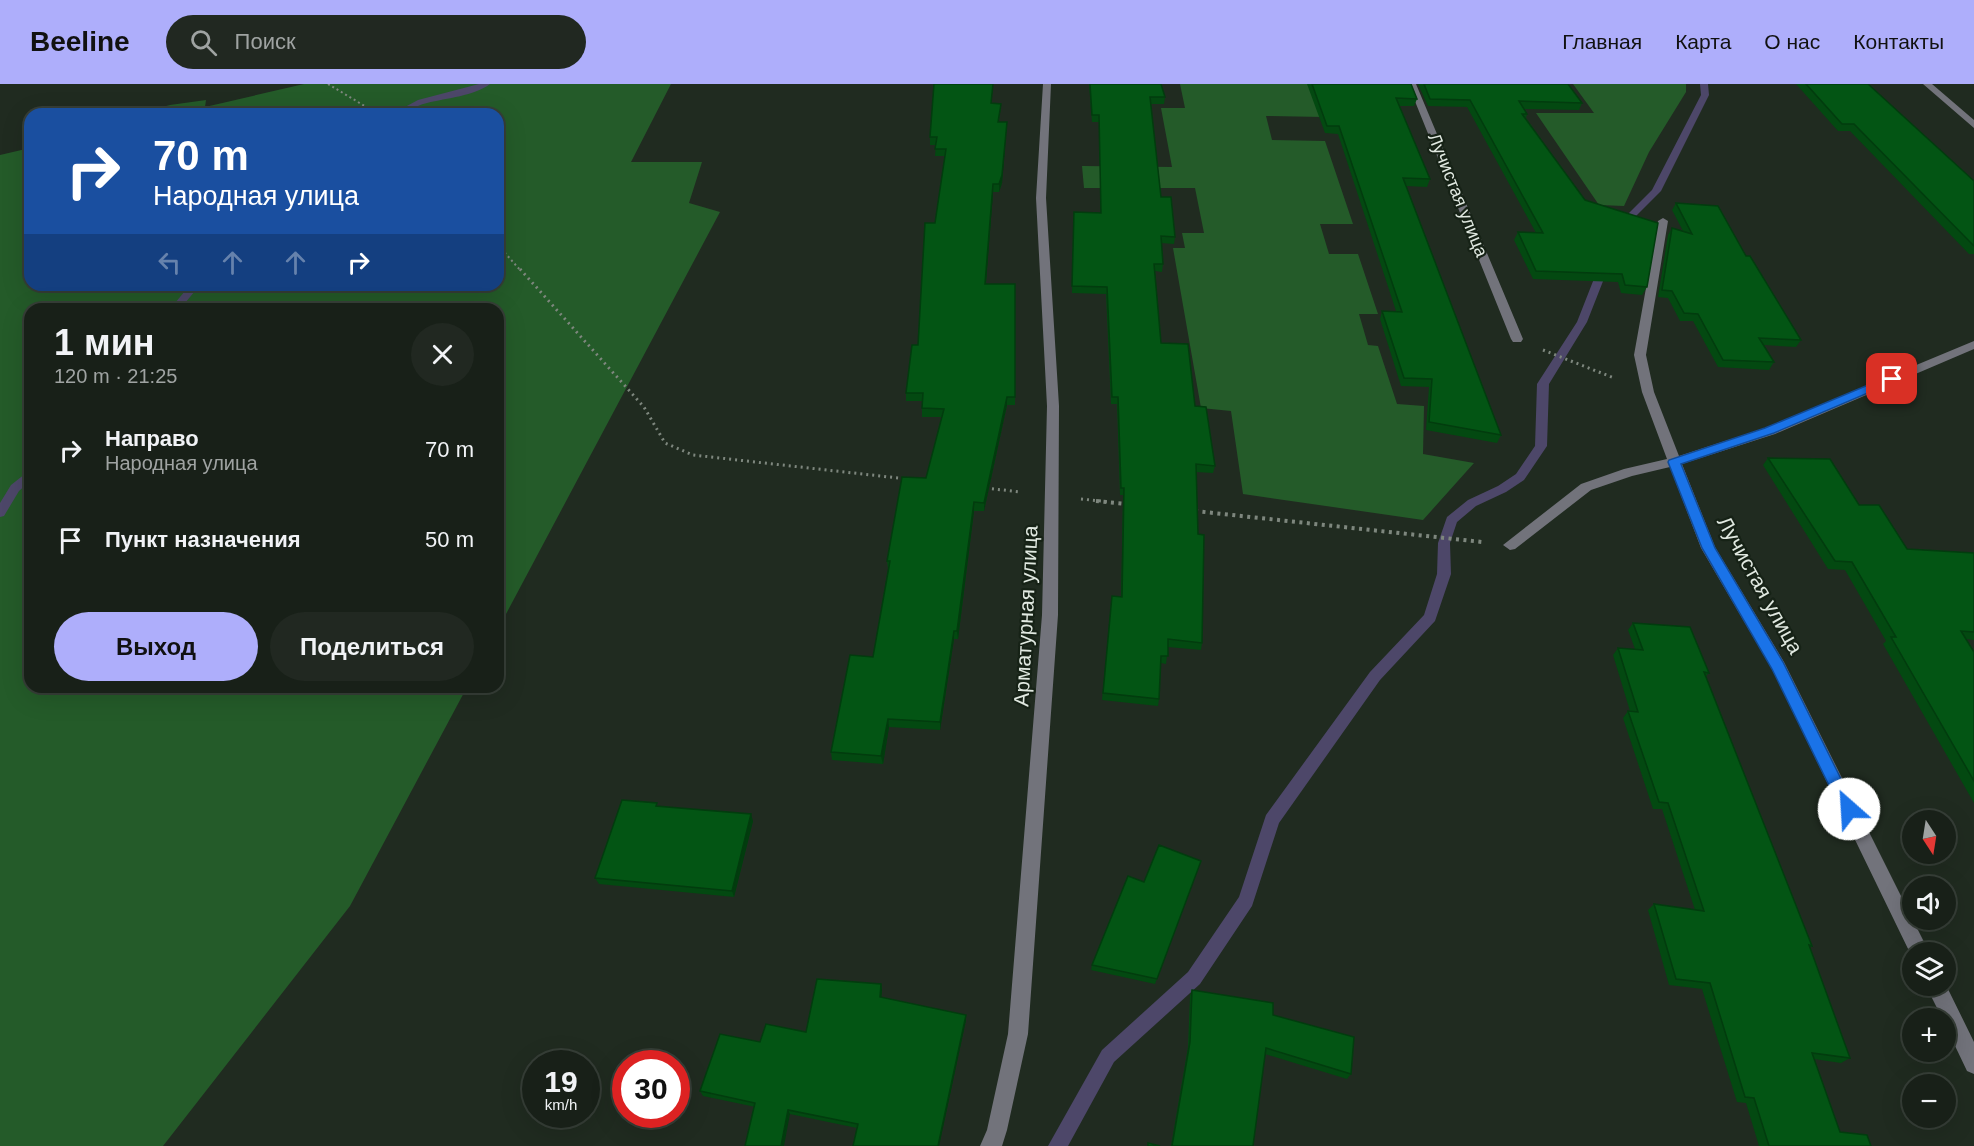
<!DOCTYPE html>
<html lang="ru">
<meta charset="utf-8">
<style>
body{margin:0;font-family:Arial,sans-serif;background:#212821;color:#f1f3f6;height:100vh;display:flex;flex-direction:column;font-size:22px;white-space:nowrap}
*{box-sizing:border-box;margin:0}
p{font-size:20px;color:#9fa3a2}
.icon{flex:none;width:33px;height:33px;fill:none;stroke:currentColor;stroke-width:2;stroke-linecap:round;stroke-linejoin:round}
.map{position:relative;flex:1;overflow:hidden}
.panel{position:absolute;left:24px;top:219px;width:480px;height:390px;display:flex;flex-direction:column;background:#182018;border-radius:18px;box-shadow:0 6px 24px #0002,0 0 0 2px #363e37}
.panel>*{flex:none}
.guide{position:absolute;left:24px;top:24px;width:480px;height:183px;border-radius:18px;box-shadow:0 6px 24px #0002,0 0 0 2px #363e37;background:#1a4fa0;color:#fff;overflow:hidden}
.needle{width:39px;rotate:168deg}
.buttons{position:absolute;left:1902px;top:726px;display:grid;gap:12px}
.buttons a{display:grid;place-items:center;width:54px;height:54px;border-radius:50%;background:#182018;box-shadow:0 6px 24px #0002,0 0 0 2px #363e37;font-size:30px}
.speed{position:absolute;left:522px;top:966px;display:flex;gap:12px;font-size:30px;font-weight:700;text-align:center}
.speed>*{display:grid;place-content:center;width:78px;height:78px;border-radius:50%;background:#182018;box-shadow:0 6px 24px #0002,0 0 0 2px #363e37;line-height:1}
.speed small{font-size:15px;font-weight:400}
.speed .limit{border:9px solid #d22;background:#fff;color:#111}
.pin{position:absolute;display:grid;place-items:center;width:51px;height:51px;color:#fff;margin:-26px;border-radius:12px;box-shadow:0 3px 9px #0006}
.me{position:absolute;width:66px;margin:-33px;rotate:334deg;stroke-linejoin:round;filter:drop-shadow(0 0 4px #0008)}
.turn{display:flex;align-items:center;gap:21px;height:126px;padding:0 30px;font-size:27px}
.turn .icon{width:78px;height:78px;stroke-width:2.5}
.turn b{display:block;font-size:42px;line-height:51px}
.lanes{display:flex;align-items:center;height:57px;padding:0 30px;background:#0003;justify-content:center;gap:30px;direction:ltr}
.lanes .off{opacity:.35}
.round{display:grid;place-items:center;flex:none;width:63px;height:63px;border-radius:32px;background:#212821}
.summary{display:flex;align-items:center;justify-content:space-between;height:102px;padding:0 30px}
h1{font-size:36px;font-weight:700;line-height:45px}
.cta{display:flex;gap:12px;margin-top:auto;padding:12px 30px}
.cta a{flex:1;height:69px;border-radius:36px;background:#aeaefb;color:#111;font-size:24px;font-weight:700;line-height:69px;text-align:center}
.cta a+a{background:#212821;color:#f1f3f6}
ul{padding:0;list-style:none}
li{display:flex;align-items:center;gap:18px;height:90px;padding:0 30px}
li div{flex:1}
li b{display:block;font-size:22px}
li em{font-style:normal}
header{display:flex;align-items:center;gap:36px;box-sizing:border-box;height:84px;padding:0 30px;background:#aeaefb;color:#111}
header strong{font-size:28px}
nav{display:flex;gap:33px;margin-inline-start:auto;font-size:21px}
.search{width:420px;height:54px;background:#212821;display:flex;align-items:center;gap:15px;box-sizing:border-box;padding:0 21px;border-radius:33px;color:#9fa3a2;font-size:22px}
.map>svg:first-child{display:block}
</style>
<header>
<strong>Beeline</strong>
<div class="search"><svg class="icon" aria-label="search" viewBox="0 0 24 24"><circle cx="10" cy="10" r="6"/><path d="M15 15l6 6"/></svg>Поиск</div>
<nav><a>Главная</a><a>Карта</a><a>О нас</a><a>Контакты</a></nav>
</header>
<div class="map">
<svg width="1974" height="1062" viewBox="0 0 1974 1062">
<rect width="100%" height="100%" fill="#202b20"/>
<path fill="#245b29" d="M304 0H671L631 78H702L689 119 720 128 498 545V225H30V603H467L350 822 163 1062H0V71L30 64V201H498V30H135L170 21 206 16 205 23Z
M1180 0H1312L1324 33 1266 32 1272 56 1325 57 1353 140H1320L1329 170H1358L1378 230H1359L1368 261 1378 262 1397 320 1424 322 1423 370 1474 379 1423 436 1243 410 1231 327 1201 324 1173 164H1185L1182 149H1204L1195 104H1084L1082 82 1172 83 1161 24H1185Z
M1573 0H1686V8L1649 68 1624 122 1599 121 1536 29H1594Z"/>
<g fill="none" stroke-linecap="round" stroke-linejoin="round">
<path fill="#4d4769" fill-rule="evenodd" d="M479 0H490C474 12 447 14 427 19 414 22 406 30 392 30L418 16Z
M1700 0H1708L1709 11 1661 107 1622 146H1616V142L1652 106 1701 11Z
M1604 179 1609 182 1587 238 1549 300 1547 362 1524 396 1506 408 1476 422 1457 438 1450 459 1451 490 1435 537 1380 596 1279 739 1252 822 1200 900 1114 978 1068 1062H1048L1102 966 1188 888 1239 813 1266 731 1370 588 1424 531 1437 490 1438 459 1447 433 1468 416 1498 402 1516 390 1535 362 1537 300 1577 238 1599 182Z
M190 201H200L180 225H170Z
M30 386V397L19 407 4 432 0 433V419L11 401Z"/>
<path stroke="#7e877e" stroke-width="2" stroke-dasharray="2 3" stroke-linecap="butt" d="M328 0 378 30
M498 161 521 187"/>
<path stroke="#7e877e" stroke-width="3" stroke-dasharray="2 4" stroke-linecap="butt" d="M520 185 644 323 665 359 693 371 907 395
M1543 266 1614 294
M986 404 1020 408
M1081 415 1110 418"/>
<path stroke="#7e877e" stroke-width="4" stroke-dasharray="3 4.5" stroke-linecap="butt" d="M1096 417 1127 420
M1195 427 1482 458"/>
<path fill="#72737b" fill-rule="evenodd" d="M1043 0H1051L1046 114 1059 322 1058 531 1028 950 1007 1046 1002 1062H980L987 1046 1008 950 1042 531 1047 322 1036 114Z
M1408 0H1416L1523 255 1521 258H1513L1511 255Z
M1923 0H1932L1974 36V44Z
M1663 134 1668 137 1646 271 1654 308 1679 372 1765 344 1974 257V265L1775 350 1682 380 1715 463 1784 578 1929 868H1912V873L1772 585 1701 464 1670 383 1632 392 1591 406 1515 465 1510 466 1503 461 1581 400 1624 385 1667 375 1642 308 1634 271 1658 137Z
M1946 901 1974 958V990L1967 987 1946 943V934H1942L1926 902Z"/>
</g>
<path fill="#034911" d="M1089 0H1161L1165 13 1164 20H1151L1161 113 1175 153 1174 160 1161 159 1163 180 1162 188 1155 187 1161 259 1195 322 1215 382 1213 389 1196 388 1202 559 1201 566 1168 563 1166 580 1161 579 1159 615 1158 622 1102 616 1111 519 1121 513 1123 411H1120L1117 320H1111L1106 210 1072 209 1074 128 1101 129 1099 38H1092Z
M1307 0H1411L1417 15 1414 22H1399L1430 95 1427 103 1406 102 1501 351 1497 359 1426 346 1429 303 1401 302 1380 235 1382 227H1396L1338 50 1325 49Z
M1418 0H1568L1582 19 1579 26 1524 25 1527 30 1526 34 1647 203 1642 211 1621 209 1618 198 1533 195 1514 156 1518 148 1536 149 1467 23 1428 22Z
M1796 0H1868L1974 97V170H1969L1850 47H1838Z
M992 19 1001 20 999 38H1007L1006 46 1002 99 999 108H993L986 200H1015V321H1007L984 427H974L958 555H954L940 646 889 643 883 680 832 676 831 668 873 573 888 485 887 477 926 394 942 333H922V317H906V309L918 261 945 72H935L936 61H930V53Z
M1676 119 1746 172 1801 256 1796 263 1764 261 1774 278 1769 286 1718 283 1693 237H1680L1668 214 1658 213 1668 151 1672 144 1683 147 1672 126Z
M1768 374 1859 421 1907 465 1974 469V556L1966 555 1974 568V719L1883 560 1886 557 1845 486 1828 485 1763 381Z
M1633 539 1709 589 1706 592 1812 862 1809 864 1850 974 1841 979 1814 975 1840 1048 1871 1062H1759L1746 1019 1737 1018 1702 905 1669 901 1648 826 1654 820 1695 826 1662 725H1653L1623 634 1628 627H1630L1613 571 1618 564 1635 565 1628 546Z
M659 723 753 737 734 813 599 800 595 794Z
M1201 777 1155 900 1091 886 1092 881 1144 798Z
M881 900 882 906 881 913 966 936 939 1062H853L857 1044 703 1012 700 1007 760 958 806 948Z
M1192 906 1273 931 1351 990 1347 995 1265 970 1253 1062H1171L1188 963 1190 912Z"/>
<path fill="#023c0e" d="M1007 38 1002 99 999 108V100Z
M993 100V108L985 208V200Z
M1007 313V321L984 427V419Z
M974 418V427L958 555 957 547Z
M954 547V555L940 646V638Z
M888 635 889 643 883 680 881 672Z
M751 730 753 737 734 813 732 807Z
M881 900 882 906 881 918 880 913Z
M966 931V936L939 1062H938Z
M788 1026 790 1030 784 1062H781Z"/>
<path fill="#035514" stroke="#023c0e" stroke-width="1.5" d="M934 0H993L991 19 1001 20 998 38H1007L1002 91 999 100H993L985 200H1015V313H1007L984 419 974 418 957 547H954L940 638 888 635 881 672 831 668 850 571 873 573 890 477H887L902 393 926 394 944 325 922 324 923 309H906L912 261H918L925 139H935L946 65H935L937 53H930Z
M1090 0H1161L1165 13H1150L1161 113H1171L1175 153 1161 152 1163 180H1154L1161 259 1188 260 1195 322 1206 323 1215 382 1196 380 1198 450 1204 451 1202 559 1168 555V572H1161L1159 615 1103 609 1112 512 1122 513 1124 404H1121L1118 313H1112L1107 203 1072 202 1074 128 1101 129 1099 31H1092Z
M1312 0H1411L1417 15 1396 14 1430 95 1403 94 1501 351 1429 338 1432 295 1404 294 1382 227 1402 228 1339 42H1327Z
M1424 0H1568L1582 19 1519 17 1527 30H1522L1585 116 1658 139 1647 203 1625 201 1622 190 1536 187 1518 148 1543 149 1470 16 1430 15Z
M1806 0H1868L1974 97V162L1854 40H1842Z
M1676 119 1718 122 1746 172H1750L1801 256 1759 254 1774 278 1723 276 1698 230 1684 229 1672 207 1662 206 1672 144 1692 150Z
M1768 374 1830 375 1859 421H1879L1907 465 1974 469V548L1961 547 1974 568V697L1891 553H1896L1852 478 1835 477Z
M1633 539 1690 543 1709 589 1704 588 1812 862 1809 861 1850 974 1812 969 1840 1048 1867 1051 1871 1062H1769L1754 1014 1745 1013 1710 899 1676 895 1654 820 1704 827 1668 719 1659 718 1628 627 1638 628 1618 564 1643 566Z
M622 716 657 719 656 722 751 730 732 807 595 794Z
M1159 761 1201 777 1157 895 1092 881 1128 792 1144 798Z
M817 895 881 900 880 913 966 931 938 1062H853L858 1040 788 1026 781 1062H745L755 1019 700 1007 720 950 760 958 766 940 806 948Z
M1192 906 1273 919V931L1354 953 1351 990 1266 964 1253 1062H1172L1190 958Z
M1148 1059 1160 1062H1148Z"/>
<path fill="#1a73e8" stroke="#114b97" stroke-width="1.5" d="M1892 291 1896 292V297L1774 349 1681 380 1715 464 1783 578 1854 721 1856 725 1854 730 1849 732 1843 730 1772 585 1702 464 1668 378 1669 376 1765 344Z"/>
<g text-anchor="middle" stroke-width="4.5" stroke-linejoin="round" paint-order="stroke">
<g font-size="18" fill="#e1e9e1" stroke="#162216">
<text transform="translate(1458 111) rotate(68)" y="6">Лучистая улица</text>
</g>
<g font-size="21" fill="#e1e9e1" stroke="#162216">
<text transform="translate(1760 501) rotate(61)" y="7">Лучистая улица</text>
<text transform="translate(1026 532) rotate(-87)" y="7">Арматурная улица</text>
</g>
</g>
</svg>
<div class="buttons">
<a><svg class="needle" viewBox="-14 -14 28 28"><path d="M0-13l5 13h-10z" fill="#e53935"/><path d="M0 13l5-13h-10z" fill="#9fa3a2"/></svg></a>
<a><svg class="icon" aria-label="sound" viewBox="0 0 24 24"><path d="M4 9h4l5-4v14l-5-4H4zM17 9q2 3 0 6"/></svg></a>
<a><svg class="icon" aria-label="layers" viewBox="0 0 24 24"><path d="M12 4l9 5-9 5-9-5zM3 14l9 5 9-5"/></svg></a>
<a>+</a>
<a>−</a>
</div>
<div class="speed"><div>19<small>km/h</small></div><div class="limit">30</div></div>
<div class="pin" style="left:1892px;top:295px;background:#d93025"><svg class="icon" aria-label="arrive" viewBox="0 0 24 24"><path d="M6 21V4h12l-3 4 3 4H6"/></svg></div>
<svg class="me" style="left:1849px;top:725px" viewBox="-20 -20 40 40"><circle r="19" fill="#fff"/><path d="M0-13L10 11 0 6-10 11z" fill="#1a73e8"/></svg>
<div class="guide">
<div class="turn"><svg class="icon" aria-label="right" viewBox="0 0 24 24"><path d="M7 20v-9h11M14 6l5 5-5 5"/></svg><div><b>70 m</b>Народная улица</div></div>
<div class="lanes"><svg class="icon off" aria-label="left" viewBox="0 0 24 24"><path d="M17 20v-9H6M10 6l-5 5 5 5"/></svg><svg class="icon off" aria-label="ahead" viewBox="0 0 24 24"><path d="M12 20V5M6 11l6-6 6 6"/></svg><svg class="icon off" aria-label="ahead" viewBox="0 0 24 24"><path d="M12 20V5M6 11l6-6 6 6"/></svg><svg class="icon" aria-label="right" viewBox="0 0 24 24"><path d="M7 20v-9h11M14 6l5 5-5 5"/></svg></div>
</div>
<section class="panel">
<div class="summary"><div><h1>1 мин</h1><p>120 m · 21:25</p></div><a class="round"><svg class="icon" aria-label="close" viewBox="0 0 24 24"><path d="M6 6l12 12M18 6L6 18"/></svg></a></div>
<ul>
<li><svg class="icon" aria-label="right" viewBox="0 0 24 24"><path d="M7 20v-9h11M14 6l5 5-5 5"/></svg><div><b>Направо</b><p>Народная улица</p></div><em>70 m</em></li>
<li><svg class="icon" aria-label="arrive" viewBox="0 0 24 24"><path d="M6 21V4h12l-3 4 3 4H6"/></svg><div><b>Пункт назначения</b></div><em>50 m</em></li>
</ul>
<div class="cta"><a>Выход</a><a>Поделиться</a></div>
</section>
</div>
